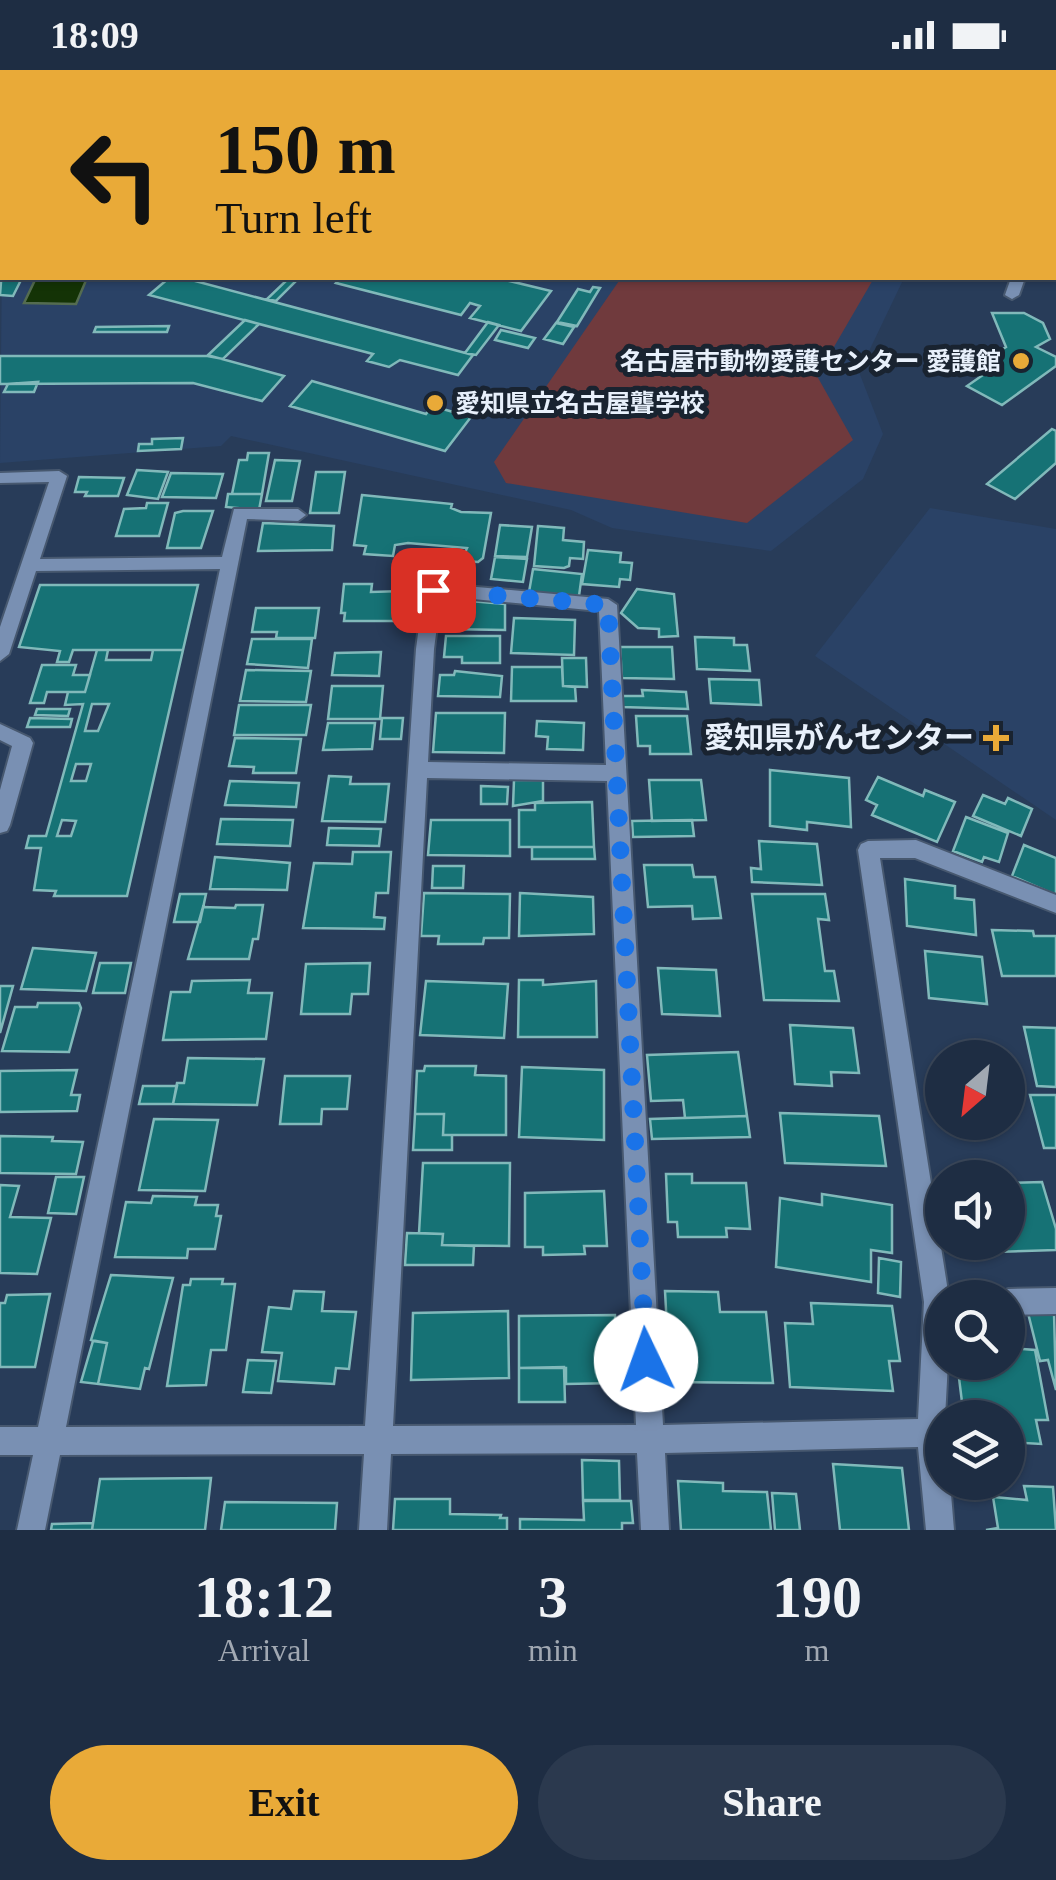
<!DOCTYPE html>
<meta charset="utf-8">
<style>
body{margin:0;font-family:"Times New Roman","Noto Sans JP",serif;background:#2b394e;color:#f1f3f6;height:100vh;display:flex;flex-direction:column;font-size:38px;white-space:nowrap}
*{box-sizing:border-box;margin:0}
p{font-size:32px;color:#a1a8b2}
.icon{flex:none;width:55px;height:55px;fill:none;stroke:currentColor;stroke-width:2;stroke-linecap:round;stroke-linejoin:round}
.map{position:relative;height:1460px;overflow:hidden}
.sheet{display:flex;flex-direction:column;background:#1e2d43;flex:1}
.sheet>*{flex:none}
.hud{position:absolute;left:0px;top:0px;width:1058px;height:210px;box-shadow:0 2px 8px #0004,0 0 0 2px #3c495c;background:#e9aa38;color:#111;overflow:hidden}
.needle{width:65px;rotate:208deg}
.controls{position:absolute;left:925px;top:970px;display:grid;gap:20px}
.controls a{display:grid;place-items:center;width:100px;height:100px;border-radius:50%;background:#1e2d43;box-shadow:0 2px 8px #0004,0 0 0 2px #3c495c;font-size:50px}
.pin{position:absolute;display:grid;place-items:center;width:85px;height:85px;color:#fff;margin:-42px;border-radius:20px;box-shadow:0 5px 15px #0006}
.me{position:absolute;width:110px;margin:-55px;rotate:357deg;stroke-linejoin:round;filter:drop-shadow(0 0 8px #0008)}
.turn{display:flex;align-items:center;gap:35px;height:210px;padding:0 50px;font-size:45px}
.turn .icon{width:130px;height:130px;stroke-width:2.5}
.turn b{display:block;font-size:70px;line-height:85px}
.eta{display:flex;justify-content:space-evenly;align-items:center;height:170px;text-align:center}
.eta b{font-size:60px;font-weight:700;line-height:70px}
.primary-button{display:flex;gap:20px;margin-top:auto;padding:20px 50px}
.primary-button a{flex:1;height:115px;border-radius:60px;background:#e9aa38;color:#111;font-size:40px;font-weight:700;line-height:115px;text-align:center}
.primary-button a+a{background:#2b394e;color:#f1f3f6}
.status{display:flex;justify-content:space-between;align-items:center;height:70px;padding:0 50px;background:#1e2d43;direction:ltr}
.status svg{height:28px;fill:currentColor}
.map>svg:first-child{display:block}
</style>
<div class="status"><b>18:09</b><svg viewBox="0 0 49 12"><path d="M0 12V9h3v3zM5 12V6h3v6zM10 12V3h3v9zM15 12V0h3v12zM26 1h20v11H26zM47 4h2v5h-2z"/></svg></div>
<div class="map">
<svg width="1056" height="1460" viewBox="0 0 1056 1460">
<rect width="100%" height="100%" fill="#283c59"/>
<path fill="#2a4266" d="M2 188V208H904L859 302 883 364 863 409 771 481 612 458 571 440 231 366 221 376 0 393Z
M930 438 1056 459V750L815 586Z"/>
<path fill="#703a3d" d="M621 208H874L817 306 853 370 747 453 506 413 494 392Z"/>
<path fill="#143306" stroke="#546c50" stroke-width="2.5" d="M36 208H87L76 234 24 233Z"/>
<path fill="#167275" stroke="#81b9ba" stroke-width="2.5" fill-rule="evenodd" d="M2 199V208H22L13 226 0 225Z
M169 208H184L473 285 458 305 400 290 389 297 367 291 373 284 149 225Z
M289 208H299L276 231 267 229Z
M341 208H497L551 221 521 261 470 248 480 236 470 233 461 245 336 213Z
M593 217 600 218 577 256 557 252 578 219 590 222Z
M992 243H1024L1043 253 1050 269 1036 277 1056 287V296L1002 335 967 316 990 300 980 294 1006 277Z
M245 250 259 254 223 289 207 286Z
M488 252 499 255 476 285 465 283Z
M556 253 574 257 563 274 544 269Z
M169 256 167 262H94L96 257Z
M501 260 535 268 528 278 495 270Z
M0 286H211L284 306 262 331 193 313 0 314Z
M312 311 426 344 432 336 471 347 445 381 290 336Z
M38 312 34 322H4L8 314Z
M1052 359 1056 361V393L1015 429 987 414Z
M183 368 181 379 138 381 139 374H152V369Z
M248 383H269L262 424H232L239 390H247Z
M275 390 300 391 292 431H266Z
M137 400 168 402 158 429 127 425Z
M316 402H345L339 443H310Z
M171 403 223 404 216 428 162 427Z
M79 407 124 408 118 426H85L87 422H75Z
M228 424H262L259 440 226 437Z
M362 425 452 434 451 438 461 442 491 443 483 488 478 492 461 491 467 478 408 473 395 475 393 486 364 484 366 476 354 475Z
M147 433H168L159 466H116L124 439 146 438Z
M183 441H213L201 478H167L175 443Z
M263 453 334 456 332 480 258 481Z
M500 455 532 457 527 487 495 486Z
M538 456 564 458 563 470 584 472 583 489 570 488 569 496 564 498 534 496Z
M588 480 621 483 620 492 632 493 630 510 620 509 619 517 582 514Z
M420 485 459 487 455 509 415 507Z
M495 487 527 489 523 512 491 509Z
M533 499 582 504 579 526 529 522Z
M344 514H372L371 522 404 521 403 543 394 542V551H344L345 543H341Z
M40 515H198L183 580H73L69 592H57L60 581 19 577Z
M637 519 674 524 678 566 659 567V559L638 558 621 543Z
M446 529 505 534V560L444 559Z
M256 538H319L315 568H276L277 562H252Z
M514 548 575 550 574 585 511 583Z
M446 566H500V593H462V587H444Z
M695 567 734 568V575H747L750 601 697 599Z
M252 569H312L308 598 247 594Z
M620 577H672L674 609 622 608Z
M97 580H108L106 590H151L153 580H183L127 826H54L56 821 34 820 41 778H26L29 766H46L83 634 65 635 68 622H85ZM92 634H109L98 661H85ZM76 694H91L86 711H71ZM62 750 76 751 71 766H57Z
M381 582 379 606 332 605 335 583Z
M562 588H586L587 617 563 616Z
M42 595H76L73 605H90L85 622H47L44 633H30Z
M512 597H562L563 616 575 617 576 631H511Z
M246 600 311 601 306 632 240 631Z
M455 601 502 606 500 627 438 626 440 605H454Z
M709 609 759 610 761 635 711 633Z
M332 616H383L380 649H328Z
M642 620 686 622 688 639 622 637V626H643Z
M239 635H311L306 665H234Z
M37 639H70L68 646 35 645Z
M436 643H505L504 683 433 682Z
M636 646H687L691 684H650V676H638Z
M30 648 72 649 70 657H27Z
M382 648H403L401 669H380Z
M537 651 584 653 583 680 547 679 548 667 536 666Z
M328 653H375L372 679 323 680Z
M235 668 301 669 296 703H253L254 697 229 696Z
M770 700 849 708 851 757 807 752V760L770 756Z
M329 706 351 707 350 714H389L385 752 322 751Z
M878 707 923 726 925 720 955 732 937 772 872 745 877 735 866 730Z
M514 710H543V731L513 736Z
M649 710H701L706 750 652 751Z
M230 711 299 713 296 737 225 735Z
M481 716 508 717 507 734H481Z
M983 725 1005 734 1008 728 1032 739 1021 766 973 746Z
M592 732 594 777H519V740H535V733Z
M966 747 1008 763 999 792 984 787 982 792 953 781Z
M221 749 293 750 290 776 217 774Z
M431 750H510V786L428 785Z
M692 750 694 766 633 767 632 751Z
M329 758 381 759 379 776 327 775Z
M759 771 817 774 822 815 752 812 751 798 761 799Z
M1024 775 1056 788V825L1012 806Z
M532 777H594L595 789H532Z
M353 782H391L388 823H376L374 847 385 848 384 859 303 858 314 793 352 794Z
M215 787 290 793 287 820 210 819Z
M644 795H692L694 807H715L721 848 693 849 692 836 648 837Z
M433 796H464L463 818H432Z
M905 809 955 816V828L974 830 976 865 907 856Z
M424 823 510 824 509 868H484L483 874H438L439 866H421Z
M520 823 593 827 594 864 519 866Z
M180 824H206L200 852H174Z
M752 824H825L829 850 818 849 825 901H834L839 931 764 930Z
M236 835H263L258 869H253L249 889H188L203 837 235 838Z
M992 860 1033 861 1034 866H1056V906H1002Z
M33 878 96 883 86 921 21 919Z
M925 881 982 887 987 934 929 928Z
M100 893H131L125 923H93Z
M370 893 368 924H352L350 944H301L306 894Z
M658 898 716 900 720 946 662 944Z
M250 910 248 923H272L266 969 163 970 171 922H190L192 911Z
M519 910H543V915L596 911 597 967H518Z
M426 911 508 914 504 968 420 965Z
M0 916H13L0 963Z
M38 933H79L81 938 69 982 2 981 15 937H37Z
M790 955 853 958 859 1003 831 1002 832 1016 795 1014Z
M1024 957 1056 958V1017L1037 1016Z
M738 982 747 1046 685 1048 683 1030 651 1031 647 985Z
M188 988 264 989 257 1035 173 1034 177 1013H184Z
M425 996H476L475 1005 506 1006V1065H443L444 1044H415L417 1001H424Z
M522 997 604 1000V1070L519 1067Z
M77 1000 71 1025H80L77 1041 0 1042V1001Z
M285 1006H350L347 1039H322L321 1054H280Z
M143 1016H177L173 1034H139Z
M1030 1025H1056V1078H1044Z
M780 1043 879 1046 886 1096 785 1093Z
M415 1044H444L443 1065H452V1080H413Z
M747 1046 750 1067 652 1069 650 1049Z
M154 1049 218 1050 205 1121 139 1120Z
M0 1066 53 1067 52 1071 83 1072 76 1104 0 1103Z
M423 1093H510L509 1176 442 1175 443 1164 419 1163Z
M666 1104H692V1113H746L750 1159 726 1158 727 1167H678L677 1152H668Z
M56 1107H84L76 1144 48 1143Z
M1042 1112 1056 1159V1180L964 1183 961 1172H1008V1113Z
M0 1115 19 1116 10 1147 51 1148 37 1204 0 1203Z
M604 1121 607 1176H584L585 1184 543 1185V1177H525V1123Z
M822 1124 892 1135V1183L871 1180V1212L776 1197 780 1128 822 1135Z
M153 1126 197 1127 195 1135H218L216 1146H221L215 1179H188L187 1188 115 1187 126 1132 151 1133Z
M407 1163 443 1164 442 1175 474 1176 473 1195H405Z
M879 1188 901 1192 900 1227 878 1223Z
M111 1205 173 1208 149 1299 145 1298 140 1319 98 1314 107 1273 91 1270Z
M191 1209H223L222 1214H235L226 1280H211L206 1315 167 1316 183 1215H190Z
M294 1221 324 1222 322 1241 356 1242 349 1299 336 1298 334 1314 278 1311 282 1283 262 1282 269 1237 291 1239Z
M665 1221 718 1222 720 1242H766L773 1313 670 1312Z
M50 1224 35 1297H0V1233H5L7 1225Z
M811 1233 892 1236 900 1291H889L893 1321 790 1317 785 1253 813 1254Z
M508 1241 509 1308 411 1310 413 1243Z
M1028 1243H1054L1056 1320 1048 1290 1040 1291Z
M615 1245 618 1313 566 1314V1298H519V1246Z
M93 1271 107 1273 98 1314 81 1312Z
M1008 1278 1035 1280 1048 1350H1036L1041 1374 1008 1372V1348H964L957 1292H1008Z
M248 1290 276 1291 271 1323 243 1322Z
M564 1297 565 1332H519V1298Z
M582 1390 619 1391 620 1430H583Z
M833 1394 902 1398 909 1460H840Z
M211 1408 205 1460H92L100 1409Z
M678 1411 723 1413V1421L767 1422 771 1460H681Z
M1024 1416 1053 1417 1056 1460H986L998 1458 993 1427 1027 1430Z
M772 1423 796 1424 800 1460H775Z
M395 1429H450V1444L501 1445 500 1448H507V1460H393Z
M583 1431H631L633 1453H622V1460H520V1449L584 1450Z
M225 1432 337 1433 335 1460H221Z
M93 1453 92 1460H51L52 1454Z"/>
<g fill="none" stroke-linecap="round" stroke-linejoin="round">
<defs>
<path id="service" d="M7 0H19L20 2H9Z
M851 0H865L867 2H853Z
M1055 183H1056V191H1055Z
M1011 208H1025L1019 225 1012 229 1005 225Z
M0 654 30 668 33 673 10 755 7 761 0 763V720L12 676 0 670Z"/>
<path id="minor" d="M223 0H236L238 2H225Z
M59 401 67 406 40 489 222 487 234 439H298L306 445 298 451 247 449 66 1357 365 1356 416 579 424 519 433 513 608 529 617 535 663 1355 918 1349 924 1232 858 780 861 774 868 771 916 770 1056 825V843L915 788H880L949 1228H942V1292H948L945 1348H942V1412H950L954 1460H926L918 1377 665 1383 669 1460H641L637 1383 391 1384 387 1460H359L364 1384 60 1385 45 1460H17L33 1385H0V1357H38L220 499 36 501 9 584 0 591V557L49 412 0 413V403ZM441 526 599 541 606 695 428 692 434 579ZM427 708 607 711 636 1355 393 1356Z
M1056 1218V1244L1008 1245V1228H997L999 1223 1008 1219Z"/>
<path id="tertiary" d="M2 47V55L0 56V48Z"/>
</defs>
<use href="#service" stroke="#47586f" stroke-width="4"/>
<use href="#minor" stroke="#47586f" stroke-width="4"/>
<use href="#tertiary" stroke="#47586f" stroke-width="4"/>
<path stroke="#6a7a90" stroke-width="4" stroke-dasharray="5 5" stroke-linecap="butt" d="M331 2 341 0
M572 2 602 0"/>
<use href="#service" fill="#7990b3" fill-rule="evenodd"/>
<use href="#minor" fill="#7990b3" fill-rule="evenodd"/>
<use href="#tertiary" fill="#7990b3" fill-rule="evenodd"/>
</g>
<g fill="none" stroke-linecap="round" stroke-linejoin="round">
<path stroke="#1a73e8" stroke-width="18" stroke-dasharray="0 32.4" d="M433 520 608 535 646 1290"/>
</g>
<g fill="#e9aa38" stroke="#192330" stroke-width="4">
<circle cx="1021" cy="291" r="10"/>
<circle cx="435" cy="333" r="10"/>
<path d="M991 653h10v10h10v10h-10v10h-10v-10h-10v-10h10z"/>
</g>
<g text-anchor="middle" stroke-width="10" stroke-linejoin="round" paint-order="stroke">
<g font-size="25" font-weight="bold" fill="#e8f0fb" stroke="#192330" text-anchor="end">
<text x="1001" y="300">名古屋市動物愛護センター 愛護館</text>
<text x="455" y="342" text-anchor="start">愛知県立名古屋聾学校</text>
</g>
<g font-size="30" font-weight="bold" fill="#e8f0fb" stroke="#192330" text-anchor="end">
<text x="974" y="678">愛知県がんセンター</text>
</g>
</g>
</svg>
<div class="controls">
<a><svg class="needle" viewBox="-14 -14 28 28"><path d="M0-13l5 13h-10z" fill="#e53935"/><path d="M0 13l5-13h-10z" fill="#a1a8b2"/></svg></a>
<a><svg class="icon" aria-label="sound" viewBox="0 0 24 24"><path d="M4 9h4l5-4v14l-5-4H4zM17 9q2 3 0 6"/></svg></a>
<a><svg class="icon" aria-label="search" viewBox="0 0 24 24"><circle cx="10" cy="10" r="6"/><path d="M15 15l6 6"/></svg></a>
<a><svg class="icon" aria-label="layers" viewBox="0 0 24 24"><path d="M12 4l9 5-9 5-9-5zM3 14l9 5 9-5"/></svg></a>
</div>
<div class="pin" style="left:433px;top:520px;background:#d93025"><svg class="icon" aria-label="arrive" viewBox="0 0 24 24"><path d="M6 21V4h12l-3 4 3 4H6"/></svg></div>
<svg class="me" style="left:646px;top:1290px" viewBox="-20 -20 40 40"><circle r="19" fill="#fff"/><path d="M0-13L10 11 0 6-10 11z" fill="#1a73e8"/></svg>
<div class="hud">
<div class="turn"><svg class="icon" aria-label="left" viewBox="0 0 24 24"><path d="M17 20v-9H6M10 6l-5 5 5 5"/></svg><div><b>150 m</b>Turn left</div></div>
</div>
</div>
<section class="sheet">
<div class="eta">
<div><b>18:12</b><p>Arrival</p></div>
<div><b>3</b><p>min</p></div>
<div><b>190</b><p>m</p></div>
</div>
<div class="primary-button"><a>Exit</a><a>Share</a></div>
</section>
